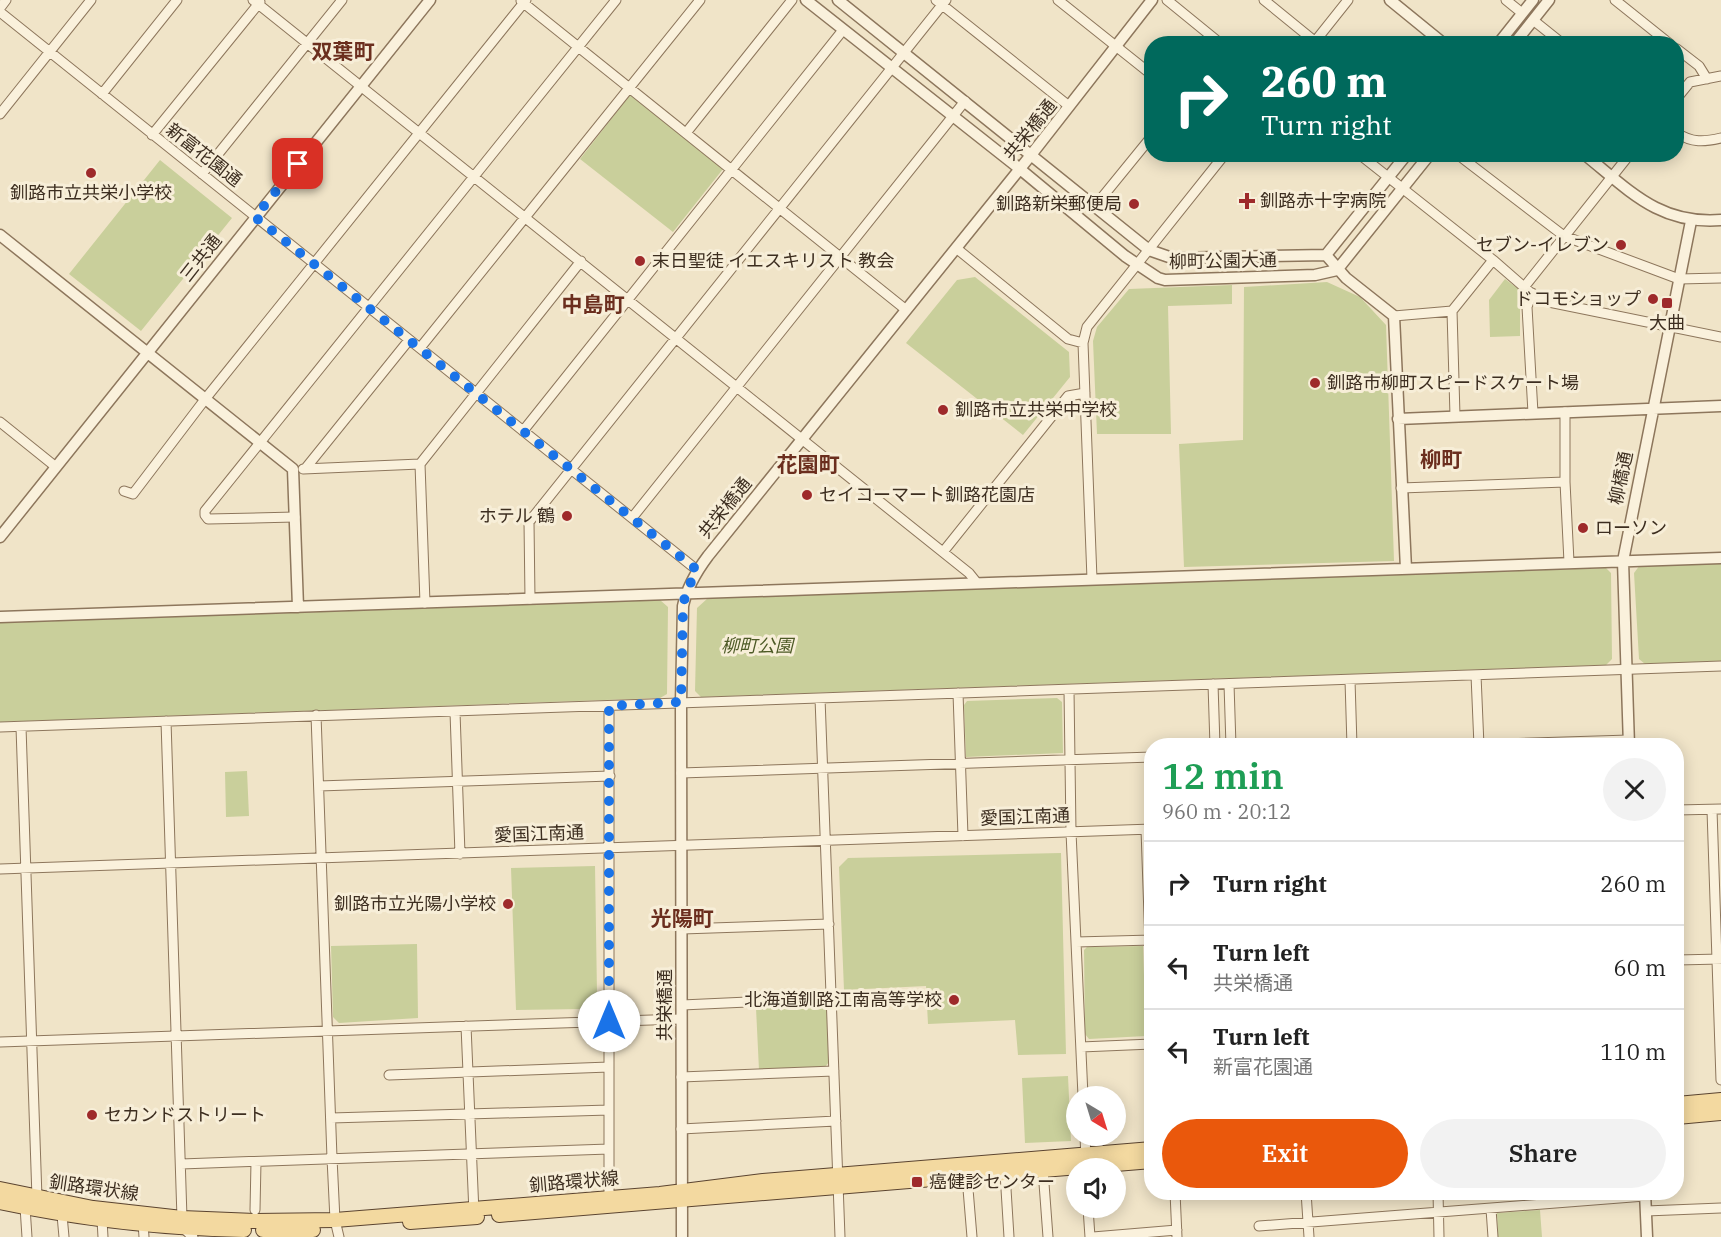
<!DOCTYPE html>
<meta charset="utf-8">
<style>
body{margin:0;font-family:"IBM Plex Serif","Noto Sans JP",serif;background:#f2f2f2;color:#222;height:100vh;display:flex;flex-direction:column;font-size:22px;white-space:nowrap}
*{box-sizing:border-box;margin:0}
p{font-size:20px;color:#767676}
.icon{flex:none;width:33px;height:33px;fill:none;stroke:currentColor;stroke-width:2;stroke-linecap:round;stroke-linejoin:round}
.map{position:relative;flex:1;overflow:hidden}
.sheet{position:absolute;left:1144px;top:738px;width:540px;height:462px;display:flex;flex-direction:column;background:#fff;border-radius:24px;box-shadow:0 3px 15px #0003}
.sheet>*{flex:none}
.banner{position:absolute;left:1144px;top:36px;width:540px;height:126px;border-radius:24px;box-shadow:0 3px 15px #0003;background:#00695c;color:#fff;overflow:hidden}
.needle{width:39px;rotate:142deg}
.controls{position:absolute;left:1066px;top:1086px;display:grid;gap:12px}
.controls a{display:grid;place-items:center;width:60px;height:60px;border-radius:50%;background:#fff;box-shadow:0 3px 15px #0003;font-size:30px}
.pin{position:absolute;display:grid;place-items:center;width:51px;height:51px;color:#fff;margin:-26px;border-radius:12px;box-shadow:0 3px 9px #0006}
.me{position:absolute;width:66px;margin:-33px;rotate:0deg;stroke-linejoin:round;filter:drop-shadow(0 0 4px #0008)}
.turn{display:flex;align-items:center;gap:21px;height:126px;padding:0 18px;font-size:27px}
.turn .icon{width:78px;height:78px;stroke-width:2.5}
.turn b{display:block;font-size:42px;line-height:51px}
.round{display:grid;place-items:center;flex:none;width:63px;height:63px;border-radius:32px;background:#f2f2f2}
.summary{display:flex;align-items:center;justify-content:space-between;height:102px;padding:0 18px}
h1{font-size:36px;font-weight:600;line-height:45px;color:#1e9e55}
.primary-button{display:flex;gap:12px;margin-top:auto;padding:12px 18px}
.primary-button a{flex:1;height:69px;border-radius:36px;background:#ea580c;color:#fff;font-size:24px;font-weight:600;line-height:69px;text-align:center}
.primary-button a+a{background:#f2f2f2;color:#222}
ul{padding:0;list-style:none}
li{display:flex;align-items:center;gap:18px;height:84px;padding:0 18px;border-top:2px solid #e0e0e0}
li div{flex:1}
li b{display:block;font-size:22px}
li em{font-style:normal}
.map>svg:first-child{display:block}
</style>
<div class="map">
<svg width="1721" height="1237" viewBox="0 0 1721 1237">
<rect width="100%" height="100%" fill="#f0e4c8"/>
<path fill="#c9cf9b" d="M630 95 723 169 673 232 580 159Z
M160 160 232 218 141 331 69 274Z
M975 277 1069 352 1070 377 1023 435 906 343 957 280Z
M1505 279 1520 290V336L1490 337 1489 300Z
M1327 282 1360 297 1386 325 1394 561 1184 567 1179 444 1243 440 1244 287Z
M1232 285V304L1168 306 1171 434H1097L1093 341 1097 327 1129 289Z
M1721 562V661L1645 664 1639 659 1634 573 1640 565Z
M1606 568 1611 573 1612 659 1606 665 701 697 695 691 697 608 708 598Z
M660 600 668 607 667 694 660 698 0 722V623Z
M1057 698 1062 702 1063 753 966 757 964 705 967 701Z
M247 771 249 816 226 817 225 772Z
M1061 853 1066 1054 1018 1055 1015 1020 928 1024 926 986 844 990 839 867 848 858Z
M595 866 597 994 582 1009 516 1010 511 868Z
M417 944 418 1018 339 1023 333 1017 331 946Z
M1143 946 1146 1036 1089 1039 1085 1034 1084 950 1087 947Z
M827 1005 829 1062 824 1068 759 1070 756 1008Z
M1068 1076 1071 1141 1025 1143 1022 1078Z
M1540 1210 1542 1237H1498L1497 1213Z"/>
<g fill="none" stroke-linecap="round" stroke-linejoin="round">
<defs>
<path id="minor" d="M253 0 969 573 977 583
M936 0 1069 106
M1058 0 1152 75
M1167 0 1221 44
M1264 0 1318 44
M1506 0 1522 13
M1615 0 1670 44
M521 1 905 309
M0 8 6 0
M0 12 697 570
M1533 20 1563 44
M1313 44 1348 0
M1677 49 1699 66 1707 79
M102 94 177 0
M1677 98 1690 82 1721 76
M0 114 91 0
M686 133 792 0
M1677 133C1692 143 1704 142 1721 138
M152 135 260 2
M1359 154 1493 260 1539 300 1721 337
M1457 154 1564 236 1679 279 1721 278
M202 174 342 0
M1095 206 1152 136
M956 248 1068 339 1083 343
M1525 286 1630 154
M1532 293 1527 307 1533 413
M1394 316 1452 311
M420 348 700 0
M1565 412V482L1569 562
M1455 416 1452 311 1493 260
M0 422 56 467
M523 431 843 30
M303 469 420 464
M305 469 409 340
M1401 488 1565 482
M124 491 133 494 206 398 526 0
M295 517 208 519 205 515V511L616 0
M632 518 965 101
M943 552 1068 396 1085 393
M1092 579 1083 343 1087 327 1225 154
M530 599 529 522 946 0
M425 603 420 464 581 261
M1476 675 1479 746
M1350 680 1352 746
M1213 684 1215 746
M1229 684 1231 746
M1069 690 1071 832 1083 1096
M958 693 963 836
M820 698 840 1237
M455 712 460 854
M316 715 332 1158 335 1220 339 1237
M166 721 182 1218 183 1228 193 1237
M0 727 1721 666
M21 727 37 1198
M1441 746 1629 740
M681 773 1152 757
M319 786 610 776
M1677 810 1721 809
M1712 810 1721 1080
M1146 829 1152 1003
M0 869 1152 829
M682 929 829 924
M1076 942 1152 940
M1677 960 1721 959
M682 1005 832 998
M466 1026 474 1213
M0 1042 681 1019
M1081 1047 1152 1044
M389 1075 609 1067
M681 1077 834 1071
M331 1118 609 1110
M681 1129 836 1121
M1085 1136 1086 1160
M181 1164 609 1149
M1043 1170 1048 1237
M1005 1173 1009 1237
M967 1177 972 1237
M1175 1192 1177 1237
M1306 1192 1309 1237
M1438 1192 1439 1237
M609 1197V706
M25 1207 27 1237
M1088 1208 1090 1237
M1491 1209 1493 1237
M255 1210 256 1162
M1646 1211 1721 1208
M62 1215 64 1237
M102 1220 103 1237
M143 1223 144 1237
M1259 1226 1645 1196
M1093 1237 1177 1230"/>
<path id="tertiary" d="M806 0 1020 169 1125 256 1158 278 1165 280 1315 275 1337 270 1430 154
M838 0 1149 250 1172 258 1326 255
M1390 0 1444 44
M1498 44 1533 0
M1514 44 1549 0
M1584 154C1629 190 1659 225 1721 220
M0 235 293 469 298 607
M1326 255 1346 278 1394 316 1406 569
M1326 255 1407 154
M1398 419 1721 406
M0 537 430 0
M0 617 1721 558
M1629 746 1623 561 1691 221
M1645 1192 1647 1237
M682 1237 681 702 683 606C687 587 696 572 708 556L1031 155 1152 0"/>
<path id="primary" d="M1677 1104 1721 1100
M1677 1117 1721 1113
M0 1189 93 1208 182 1218 255 1221 335 1220 660 1194 763 1181 1152 1149
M0 1202C80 1219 162 1228 244 1230
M499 1215 1152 1161
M410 1222 477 1217
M263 1230H313"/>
</defs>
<use href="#minor" stroke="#8d765c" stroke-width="11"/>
<use href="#tertiary" stroke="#8d765c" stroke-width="13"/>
<use href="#primary" stroke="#5b4430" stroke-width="16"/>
<use href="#minor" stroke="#faf1dc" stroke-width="9"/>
<use href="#tertiary" stroke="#faf1dc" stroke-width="10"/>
<use href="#primary" stroke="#f3d9a0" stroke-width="14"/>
</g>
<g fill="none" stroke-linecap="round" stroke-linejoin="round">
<path stroke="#1a73e8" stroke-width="10" stroke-dasharray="0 18" d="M298 164 255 217 697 570 686 592 683 606 681 702 609 706V1021"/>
</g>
<g fill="#9e2a2b" stroke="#f7eed8" stroke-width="2">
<circle cx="91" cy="173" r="6"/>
<path d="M1244 192h6v6h6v6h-6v6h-6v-6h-6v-6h6z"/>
<circle cx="1134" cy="204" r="6"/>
<circle cx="1621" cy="245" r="6"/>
<circle cx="640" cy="261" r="6"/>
<circle cx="1653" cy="299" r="6"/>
<rect x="1661" y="297" width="12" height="12" rx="3"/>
<circle cx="1315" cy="383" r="6"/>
<circle cx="943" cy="410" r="6"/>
<circle cx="807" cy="495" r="6"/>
<circle cx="567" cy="516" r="6"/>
<circle cx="1583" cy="528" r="6"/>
<circle cx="508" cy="904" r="6"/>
<circle cx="954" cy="1000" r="6"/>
<circle cx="92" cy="1115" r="6"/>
<rect x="911" y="1176" width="12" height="12" rx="3"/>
</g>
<g text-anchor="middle" stroke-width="6" stroke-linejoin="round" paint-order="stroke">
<g font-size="18" fill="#3d2e20" stroke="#f7eed8">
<text transform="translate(1030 130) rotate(-51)" y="6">共栄橋通</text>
<text transform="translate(204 155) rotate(38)" y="6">新富花園通</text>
<text transform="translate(201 258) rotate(-52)" y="6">三共通</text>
<text transform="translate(1223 261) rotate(-1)" y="6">柳町公園大通</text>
<text transform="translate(1621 478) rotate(-78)" y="6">柳橋通</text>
<text transform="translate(725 508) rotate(-51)" y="6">共栄橋通</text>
<text transform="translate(1025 817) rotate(-2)" y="6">愛国江南通</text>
<text transform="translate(539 834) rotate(-2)" y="6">愛国江南通</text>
<text transform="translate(665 1005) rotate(-90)" y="6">共栄橋通</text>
<text transform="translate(574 1182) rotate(-5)" y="6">釧路環状線</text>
<text transform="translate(94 1188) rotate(8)" y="6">釧路環状線</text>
</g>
<g font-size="18" fill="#3d2e20" stroke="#f7eed8" text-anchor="start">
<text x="91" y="199" text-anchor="middle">釧路市立共栄小学校</text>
<text x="1260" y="207">釧路赤十字病院</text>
<text x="1122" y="210" text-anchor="end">釧路新栄郵便局</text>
<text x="1609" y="251" text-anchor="end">セブン-イレブン</text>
<text x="652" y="267">末日聖徒 イエスキリスト 教会</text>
<text x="1641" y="305" text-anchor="end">ドコモショップ</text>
<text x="1667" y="329" text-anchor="middle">大曲</text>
<text x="1327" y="389">釧路市柳町スピードスケート場</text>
<text x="955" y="416">釧路市立共栄中学校</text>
<text x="819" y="501">セイコーマート釧路花園店</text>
<text x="555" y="522" text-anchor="end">ホテル 鶴</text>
<text x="1595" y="534">ローソン</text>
<text x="496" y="910" text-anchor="end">釧路市立光陽小学校</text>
<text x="942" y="1006" text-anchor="end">北海道釧路江南高等学校</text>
<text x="104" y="1121">セカンドストリート</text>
<text x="929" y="1188">癌健診センター</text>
</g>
<g font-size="18" font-style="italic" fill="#4d5a26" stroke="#f7eed8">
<text x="757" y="652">柳町公園</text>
</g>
<g font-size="21" font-weight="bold" fill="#6b2e1e" stroke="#f7eed8">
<text x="343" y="59">双葉町</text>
<text x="593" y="312">中島町</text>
<text x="1441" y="467">柳町</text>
<text x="808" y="472">花園町</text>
<text x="682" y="926">光陽町</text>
</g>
</g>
</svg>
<div class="controls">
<a><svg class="needle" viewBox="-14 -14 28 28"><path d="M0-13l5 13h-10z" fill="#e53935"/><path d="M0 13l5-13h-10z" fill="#767676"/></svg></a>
<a><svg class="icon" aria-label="sound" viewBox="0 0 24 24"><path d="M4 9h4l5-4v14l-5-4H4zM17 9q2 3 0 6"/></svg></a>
</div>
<div class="pin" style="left:298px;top:164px;background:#d93025"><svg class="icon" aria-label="arrive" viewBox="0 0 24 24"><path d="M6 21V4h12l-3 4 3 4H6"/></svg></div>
<svg class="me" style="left:609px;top:1021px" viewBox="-20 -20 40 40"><circle r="19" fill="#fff"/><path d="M0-13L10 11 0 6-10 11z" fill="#1a73e8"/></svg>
<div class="banner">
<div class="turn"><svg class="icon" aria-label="right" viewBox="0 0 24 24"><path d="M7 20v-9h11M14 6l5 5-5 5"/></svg><div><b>260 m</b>Turn right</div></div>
</div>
<section class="sheet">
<div class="summary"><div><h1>12 min</h1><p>960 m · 20:12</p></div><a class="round"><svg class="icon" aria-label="close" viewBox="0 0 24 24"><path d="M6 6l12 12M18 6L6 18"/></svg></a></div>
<ul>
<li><svg class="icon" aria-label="right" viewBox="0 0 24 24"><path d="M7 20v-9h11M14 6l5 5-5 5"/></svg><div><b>Turn right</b></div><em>260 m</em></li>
<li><svg class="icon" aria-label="left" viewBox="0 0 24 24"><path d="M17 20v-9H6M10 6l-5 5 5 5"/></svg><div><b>Turn left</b><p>共栄橋通</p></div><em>60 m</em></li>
<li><svg class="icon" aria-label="left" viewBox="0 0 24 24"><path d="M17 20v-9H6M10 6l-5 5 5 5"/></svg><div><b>Turn left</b><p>新富花園通</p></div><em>110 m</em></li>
</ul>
<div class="primary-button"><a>Exit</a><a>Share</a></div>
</section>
</div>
